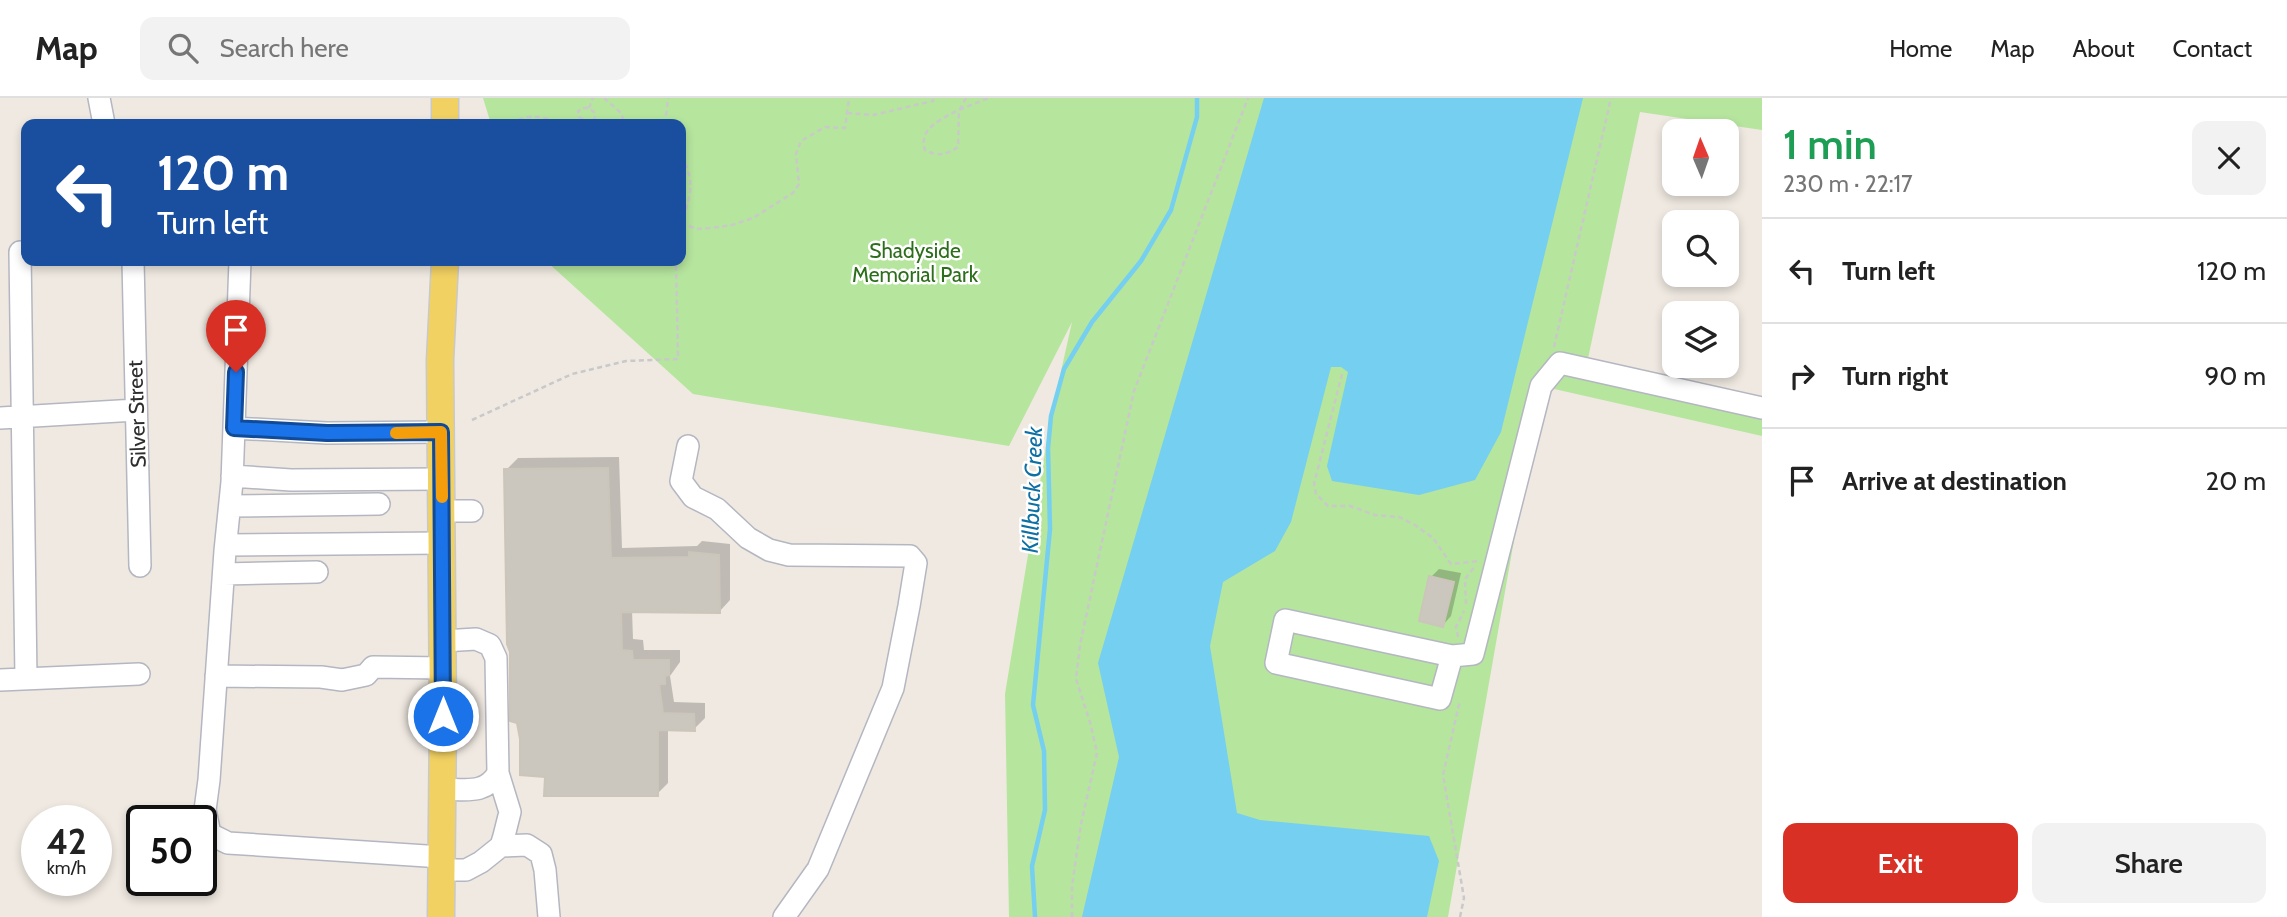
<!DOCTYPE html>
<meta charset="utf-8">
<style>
body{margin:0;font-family:Cabin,sans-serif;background:#f2f2f2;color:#222;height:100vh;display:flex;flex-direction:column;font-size:26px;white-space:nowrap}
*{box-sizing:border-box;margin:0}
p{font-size:23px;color:#767676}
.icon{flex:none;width:38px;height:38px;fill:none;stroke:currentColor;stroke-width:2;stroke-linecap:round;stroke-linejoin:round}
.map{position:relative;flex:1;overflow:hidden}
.drawer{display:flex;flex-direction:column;background:#fff;width:525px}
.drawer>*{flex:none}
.guide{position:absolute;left:21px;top:21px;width:665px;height:147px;border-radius:14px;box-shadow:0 4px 10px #0003;background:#1a4fa0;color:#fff;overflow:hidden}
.needle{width:46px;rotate:358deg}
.fabs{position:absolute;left:1662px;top:21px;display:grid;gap:14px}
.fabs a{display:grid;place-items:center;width:77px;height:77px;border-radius:14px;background:#fff;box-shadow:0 4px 10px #0003;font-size:35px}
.speed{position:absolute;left:21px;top:707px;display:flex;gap:14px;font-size:35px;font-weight:700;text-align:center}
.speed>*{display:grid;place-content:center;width:91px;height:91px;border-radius:50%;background:#fff;box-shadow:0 4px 10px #0003;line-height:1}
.speed small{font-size:18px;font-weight:400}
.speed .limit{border:4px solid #111;border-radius:10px;background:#fff;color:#111}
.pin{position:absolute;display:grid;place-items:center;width:60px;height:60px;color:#fff;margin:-72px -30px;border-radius:50% 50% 50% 0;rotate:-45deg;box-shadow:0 0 7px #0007}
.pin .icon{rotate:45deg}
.me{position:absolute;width:77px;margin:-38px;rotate:0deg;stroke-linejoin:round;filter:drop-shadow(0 0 5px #0008)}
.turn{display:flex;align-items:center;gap:24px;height:147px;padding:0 21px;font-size:32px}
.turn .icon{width:91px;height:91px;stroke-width:2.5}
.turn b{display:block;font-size:49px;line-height:60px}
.round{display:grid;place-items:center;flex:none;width:74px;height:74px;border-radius:14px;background:#f2f2f2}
.head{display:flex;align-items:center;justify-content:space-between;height:119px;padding:0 21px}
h1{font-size:42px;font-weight:600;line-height:52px;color:#1e9e55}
.button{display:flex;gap:14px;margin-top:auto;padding:14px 21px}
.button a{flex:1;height:80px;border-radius:14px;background:#d93025;color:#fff;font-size:28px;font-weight:600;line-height:80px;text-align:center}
.button a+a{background:#f2f2f2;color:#222}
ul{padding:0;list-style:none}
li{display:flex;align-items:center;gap:21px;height:105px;padding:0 21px;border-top:2px solid #e0e0e0}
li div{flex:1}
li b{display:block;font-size:26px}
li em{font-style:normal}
header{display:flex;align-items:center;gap:42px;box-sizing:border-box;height:98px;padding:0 35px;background:#fff;border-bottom:2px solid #e0e0e0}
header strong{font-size:33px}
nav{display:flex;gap:38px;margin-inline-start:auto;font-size:24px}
.search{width:490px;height:63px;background:#f2f2f2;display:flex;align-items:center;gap:18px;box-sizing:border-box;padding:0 24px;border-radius:14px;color:#767676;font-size:26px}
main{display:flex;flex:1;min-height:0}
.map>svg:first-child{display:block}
</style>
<header>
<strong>Map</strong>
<div class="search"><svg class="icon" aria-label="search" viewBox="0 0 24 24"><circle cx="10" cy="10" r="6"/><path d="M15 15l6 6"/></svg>Search here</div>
<nav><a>Home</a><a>Map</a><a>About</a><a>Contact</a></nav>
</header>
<main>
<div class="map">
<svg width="1762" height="819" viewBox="0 0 1762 819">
<rect width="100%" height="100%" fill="#efe9e1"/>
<path fill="#b6e59e" d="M483 0H1762V32L1640 14 1586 270 1762 299V338L1541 288 1448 819H1009L1005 596 1051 318 1072 224 1009 348 693 296 546 163H681V26H491Z"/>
<path fill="#75cff0" d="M1264 0H1583L1501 334 1475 382 1419 397 1332 383 1327 368 1348 274 1341 269H1331L1291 424 1275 453 1223 484 1210 548 1237 715 1260 722 1429 738 1439 763 1427 819H1082L1119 659 1098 565Z"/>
<path fill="#0003" d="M619 359 622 450 697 448 702 443 730 446V502L719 514 632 512 633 541 643 542 644 552H680V564L670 578 674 604 705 605V620L694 631H668V685L657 696 547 677 522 641 506 372 518 360Z
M1439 471 1461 475 1451 518 1443 527 1431 479Z"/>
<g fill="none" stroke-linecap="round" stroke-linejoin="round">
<path stroke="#75cff0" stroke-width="4.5" d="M1035 819 1032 768 1045 712 1044 653 1033 607 1050 431 1048 350 1051 318 1064 271 1092 224 1141 163 1171 112 1197 19V0"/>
</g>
<path fill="#cbc7bf" stroke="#cbc5ba" stroke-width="2" d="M608 370 611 460 689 459V454L719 457 720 515 621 514 622 552 632 553 633 562H669V577L665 578V586H659L663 615 694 616 695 633 658 632V698H544L545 679 520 677V641L517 625 510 623V554L507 546 504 371Z
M1429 478 1454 484 1443 529 1419 523Z"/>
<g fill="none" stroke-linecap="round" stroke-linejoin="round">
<defs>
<path id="minor" d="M99 0 104 26
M20 154 26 581
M133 163 140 468
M240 163 232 384 225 453 209 682 205 712 210 736 228 745 442 759
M0 320 136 312
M234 330 327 335 441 334
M688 348 681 383 693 399 717 411 748 440 769 452 789 457 910 458 916 465 909 508 893 590 818 771 784 819
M232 378 291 382 441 381
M230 408 379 406
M442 413H472
M226 447 442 445
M224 476 317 474
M1452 558 1440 601 1276 565 1285 522 1452 558 1473 556 1541 288 1560 265 1762 310
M216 578 321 579 342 582 366 577 373 569 443 570
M0 582 139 576
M442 691C466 691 485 697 498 675
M501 748 527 747 541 756 545 772 549 819
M441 772H466L481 764 501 748 504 738 510 714 498 675 496 560 490 547 476 541 443 543"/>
<path id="major" d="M445 0V26
M441 819 443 618 440 262 445 163"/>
</defs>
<use href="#minor" stroke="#b4b7c1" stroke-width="24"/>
<use href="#major" stroke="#c9c9c9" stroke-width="29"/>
<path stroke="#c9c9c9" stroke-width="2.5" stroke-dasharray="5 3.5" stroke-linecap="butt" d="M604 0 621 15 625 26
M966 0 959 13 958 49C946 57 938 59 925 52 924 49 923 45 924 41 927 21 971 8 988 0
M583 10H589L595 15V20L591 25 579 19 578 13Z
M589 10 593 0
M847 15 873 17 933 3 934 0
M511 26C527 14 544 19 562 26
M665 26 668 0
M681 58C699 89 687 100 681 131
M681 125 697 131 711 130 732 127 753 120 793 95 799 86 796 56 801 43 825 29 845 30 849 0
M1554 249 1611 0
M1342 276 1314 386 1316 396 1328 408H1350L1375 417 1399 419 1415 427 1433 440 1451 466 1479 463
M472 322 572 276 626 263 678 261 676 163
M1466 506 1465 481 1475 468
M1458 539 1456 529 1464 513
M1072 819V788L1081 726 1097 655 1090 624 1076 581 1080 547 1134 293 1248 0
M1460 819 1464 800 1443 677 1460 602"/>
<use href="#minor" stroke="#fff" stroke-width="21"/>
<use href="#major" stroke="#f2d163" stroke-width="26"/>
</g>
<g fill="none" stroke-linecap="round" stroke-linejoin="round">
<defs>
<path id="route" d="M236 274 234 330 327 335 441 334 443 618"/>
</defs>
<use href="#route" stroke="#114b97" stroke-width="18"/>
<use href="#route" stroke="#1a73e8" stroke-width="12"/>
<path stroke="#f59e0b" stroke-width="12" d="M396 335 441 334 442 399"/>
</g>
<g text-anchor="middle" stroke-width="5" stroke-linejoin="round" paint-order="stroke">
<g font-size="21" fill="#2c6e1b" stroke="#fff">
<text x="915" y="160">Shadyside<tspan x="915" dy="24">Memorial Park</tspan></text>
</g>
<g font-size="21" fill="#2e2e2e" stroke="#fff">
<text transform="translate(137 316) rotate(-92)" y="7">Silver Street</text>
</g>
<g font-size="23" font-style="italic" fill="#0d6fa3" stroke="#fff">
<text transform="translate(1032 392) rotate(-88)" y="8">Killbuck Creek</text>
</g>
</g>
</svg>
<div class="fabs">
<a><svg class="needle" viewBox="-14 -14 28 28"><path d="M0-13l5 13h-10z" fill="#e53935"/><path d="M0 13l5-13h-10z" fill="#767676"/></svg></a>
<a><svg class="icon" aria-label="search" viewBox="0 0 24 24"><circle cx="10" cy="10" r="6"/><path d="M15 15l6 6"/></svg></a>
<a><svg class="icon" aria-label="layers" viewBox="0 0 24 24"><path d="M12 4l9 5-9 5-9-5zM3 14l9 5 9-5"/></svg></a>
</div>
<div class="speed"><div>42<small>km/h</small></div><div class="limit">50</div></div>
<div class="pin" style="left:236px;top:274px;background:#d93025"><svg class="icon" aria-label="arrive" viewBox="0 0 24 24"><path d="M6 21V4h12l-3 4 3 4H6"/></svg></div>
<svg class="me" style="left:443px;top:618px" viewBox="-20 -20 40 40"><circle r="17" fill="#1a73e8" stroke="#fff" stroke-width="3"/><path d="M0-11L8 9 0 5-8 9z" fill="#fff"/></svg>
<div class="guide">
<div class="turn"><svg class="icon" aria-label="left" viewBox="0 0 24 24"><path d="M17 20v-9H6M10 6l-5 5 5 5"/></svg><div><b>120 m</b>Turn left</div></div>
</div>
</div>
<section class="drawer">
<div class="head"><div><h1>1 min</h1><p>230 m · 22:17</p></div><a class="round"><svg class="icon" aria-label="close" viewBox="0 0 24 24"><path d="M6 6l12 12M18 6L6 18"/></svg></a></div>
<ul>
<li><svg class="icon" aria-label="left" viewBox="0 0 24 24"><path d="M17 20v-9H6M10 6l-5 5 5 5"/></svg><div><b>Turn left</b></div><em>120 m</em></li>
<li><svg class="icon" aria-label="right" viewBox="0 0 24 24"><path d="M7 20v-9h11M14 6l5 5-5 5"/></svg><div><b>Turn right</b></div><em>90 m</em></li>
<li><svg class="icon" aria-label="arrive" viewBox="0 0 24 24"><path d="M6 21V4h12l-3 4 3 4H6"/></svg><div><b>Arrive at destination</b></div><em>20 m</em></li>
</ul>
<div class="button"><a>Exit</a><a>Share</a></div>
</section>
</main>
